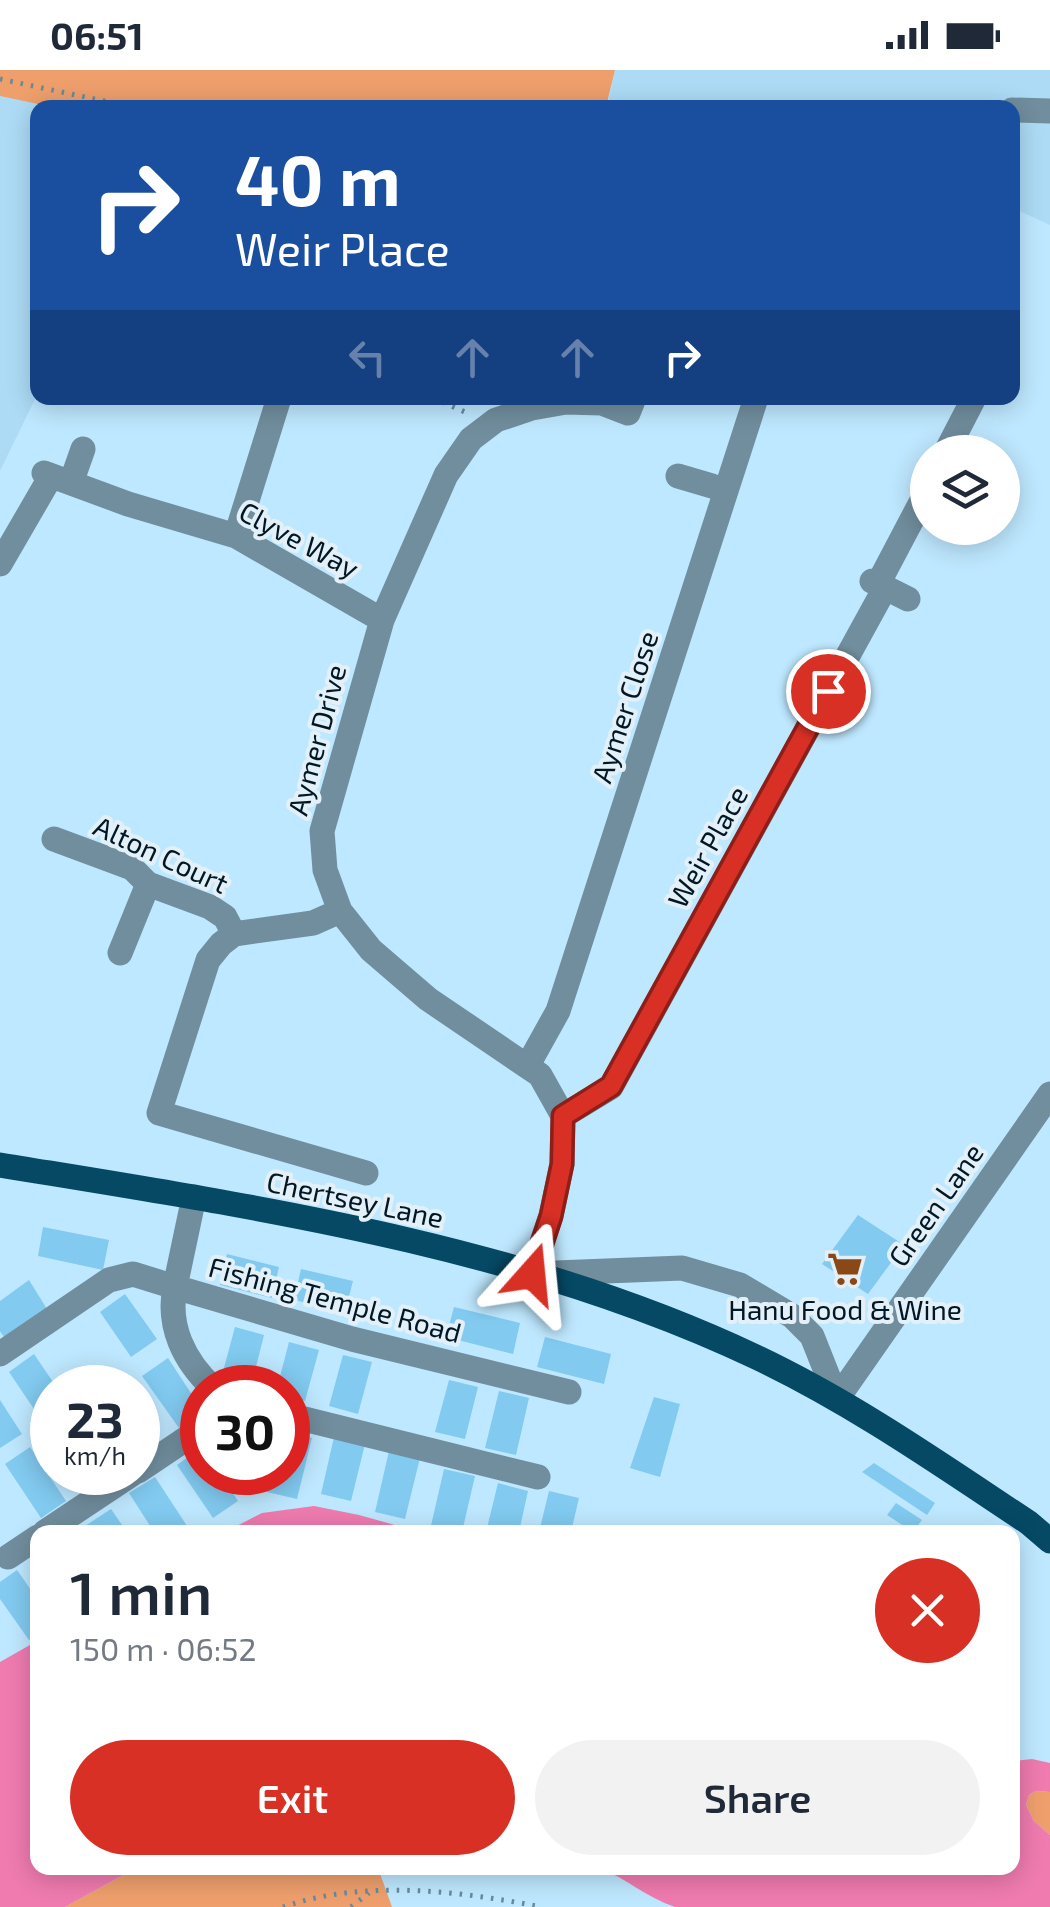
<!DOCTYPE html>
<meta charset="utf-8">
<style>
body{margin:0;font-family:"Exo 2",sans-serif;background:#f2f2f3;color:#1f2937;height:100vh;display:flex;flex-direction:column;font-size:38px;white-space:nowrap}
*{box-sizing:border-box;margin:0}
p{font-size:32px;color:#747a83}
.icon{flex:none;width:55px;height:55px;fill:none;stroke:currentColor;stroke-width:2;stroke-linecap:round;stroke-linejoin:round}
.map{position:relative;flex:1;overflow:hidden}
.sheet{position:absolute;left:30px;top:1455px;width:990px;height:350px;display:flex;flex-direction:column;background:#fff;border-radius:20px;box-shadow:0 5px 25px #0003}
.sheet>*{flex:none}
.hud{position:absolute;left:30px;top:30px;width:990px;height:305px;border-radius:20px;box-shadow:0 5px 25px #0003;background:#1a4fa0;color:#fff;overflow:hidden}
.controls{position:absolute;left:910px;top:365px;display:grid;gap:20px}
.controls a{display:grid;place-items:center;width:110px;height:110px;border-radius:50%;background:#fff;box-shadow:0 5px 25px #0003;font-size:50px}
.speed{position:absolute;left:30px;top:1295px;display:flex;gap:20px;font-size:50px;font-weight:700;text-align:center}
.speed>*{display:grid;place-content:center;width:130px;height:130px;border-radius:50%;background:#fff;box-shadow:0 5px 25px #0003;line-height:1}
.speed small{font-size:25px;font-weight:400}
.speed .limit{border:15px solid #d22;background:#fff;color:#111}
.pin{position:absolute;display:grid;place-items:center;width:85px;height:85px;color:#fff;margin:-42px;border:5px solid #fff;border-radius:50%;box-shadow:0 2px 10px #0007}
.me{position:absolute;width:110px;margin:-55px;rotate:18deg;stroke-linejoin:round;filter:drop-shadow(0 0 8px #0008)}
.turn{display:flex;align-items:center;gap:35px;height:210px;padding:0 40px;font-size:45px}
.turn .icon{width:130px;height:130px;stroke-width:2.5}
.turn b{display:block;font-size:70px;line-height:85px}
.lanes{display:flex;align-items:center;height:95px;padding:0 40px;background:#0003;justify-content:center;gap:50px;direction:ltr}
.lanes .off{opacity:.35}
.round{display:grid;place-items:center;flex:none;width:105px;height:105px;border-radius:52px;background:#f2f2f3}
.headline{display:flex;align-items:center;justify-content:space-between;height:170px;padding:0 40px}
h1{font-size:60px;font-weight:600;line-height:75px}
.action{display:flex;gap:20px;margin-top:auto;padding:20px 40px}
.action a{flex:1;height:115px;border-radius:60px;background:#d93025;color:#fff;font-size:40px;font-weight:600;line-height:115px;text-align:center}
.action a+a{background:#f2f2f3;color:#1f2937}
.status{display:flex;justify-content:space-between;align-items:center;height:70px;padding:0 50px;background:#fff;direction:ltr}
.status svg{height:28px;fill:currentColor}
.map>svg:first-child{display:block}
</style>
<div class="status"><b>06:51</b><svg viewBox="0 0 49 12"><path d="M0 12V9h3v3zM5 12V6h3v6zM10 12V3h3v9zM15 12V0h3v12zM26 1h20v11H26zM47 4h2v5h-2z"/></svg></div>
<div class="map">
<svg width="1050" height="1837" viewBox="0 0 1050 1837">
<rect width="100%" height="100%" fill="#bee8ff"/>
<path fill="#addbf5" d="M615 0H1050V155L1013 138 1012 38H607Z
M0 26 57 37 38 38 37 325 0 401Z"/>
<path fill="#ee9f6c" d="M0 0H615L606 37 57 38 0 26Z
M1036 1721 1050 1722V1765L1034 1751 1026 1735 1029 1725Z
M136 1798H378L392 1837H65Z"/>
<path fill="#ef7baf" d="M314 1436 359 1445 420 1462H225L262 1443Z
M37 1571 38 1798H136L65 1837H0V1592Z
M1032 1689 1050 1693V1722L1036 1721 1029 1725 1026 1735 1034 1751 1050 1765V1837H675C646 1827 627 1809 600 1798H1012L1013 1691Z"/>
<path fill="#82caf0" d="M858 1145 904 1175 868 1224 822 1194Z
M43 1157 109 1170 103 1200 38 1186Z
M227 1184 279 1197 272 1228 220 1215Z
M301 1199 353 1211 345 1242 294 1230Z
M29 1210 47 1239 4 1267 0 1261V1231Z
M125 1224 157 1269 131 1287 100 1242Z
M454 1237 520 1253 513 1284 446 1267Z
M235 1257 264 1265 251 1317 221 1309Z
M545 1267 611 1284 604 1314 537 1297Z
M289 1272 319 1280 305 1331 288 1327V1318H277Z
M34 1284 57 1318H52V1339L40 1348 9 1302Z
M343 1285 372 1292 358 1344 329 1336Z
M168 1288 202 1340V1343L179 1358 142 1306Z
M449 1310 478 1317 465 1369 435 1362Z
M499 1321 529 1328 516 1385 485 1378Z
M654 1327 680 1334 660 1407 630 1398Z
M0 1330 22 1364 0 1378Z
M138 1340 157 1369 138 1383Z
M288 1362 312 1368 297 1429 267 1422 271 1402H288Z
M334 1367 365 1374 351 1431 321 1424Z
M30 1377 66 1431 41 1448 5 1394Z
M202 1377V1402H219L238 1431 213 1448 177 1395Z
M389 1381 420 1388 405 1449 375 1442Z
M874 1393 935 1433 927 1445 862 1402Z
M444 1399 475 1406 462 1462 430 1460Z
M155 1407 191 1462H154L129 1423Z
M498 1413 528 1421 519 1462H486Z
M549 1421 579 1428 571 1462H539Z
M896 1433 922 1450 913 1462 887 1445Z
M111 1439 127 1462H90L85 1456Z
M17 1500 38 1530V1565L29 1570 0 1529V1512Z"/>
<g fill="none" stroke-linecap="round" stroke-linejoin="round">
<path stroke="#688a9c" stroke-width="5" stroke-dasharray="2.5 8" stroke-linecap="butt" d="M0 9 137 38
M433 328 465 342
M283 1837C364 1809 459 1821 542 1837
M351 1837 369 1823"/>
<path stroke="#718e9e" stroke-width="25" d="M1012 40 1050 41
M634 328 628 343 602 333 566 332 532 338 496 350 471 369 446 405 382 550 322 761 325 800 340 841 371 880 428 929 540 1005 563 1046 562 1094 551 1146 531 1204 682 1198 740 1215 792 1246 812 1266 837 1329
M946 382 974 328
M44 403 128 434 236 466 382 550
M678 406 712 416
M71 413 83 379
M236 466 279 328
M0 494 51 406
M872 511 908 529
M878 514 928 419
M54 769 132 798 148 814 210 837 225 847 234 864
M340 841 313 853 234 864 221 874 208 890 159 1043 366 1103
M120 883 148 814
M528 995 558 941 756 328
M563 1046 611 1017 885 518
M194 1127 175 1217 352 1269 569 1322
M0 1284 109 1210 133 1204 175 1217C167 1256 184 1291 213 1318
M837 1329 1050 1024
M288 1345 538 1407
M138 1401 202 1358
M45 1462 135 1402
M8 1487 38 1467"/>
<path stroke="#054965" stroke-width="25" d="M0 1095C256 1137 520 1175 756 1287 853 1333 940 1394 1029 1453L1050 1471"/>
</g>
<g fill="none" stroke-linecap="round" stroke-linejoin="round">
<defs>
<path id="route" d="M532 1204 551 1146 562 1094 563 1046 611 1016 828 621"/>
</defs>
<use href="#route" stroke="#8d1f18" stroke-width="25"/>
<use href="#route" stroke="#d93025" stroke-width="18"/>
</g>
<defs>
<symbol id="supermarket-bare" viewBox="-9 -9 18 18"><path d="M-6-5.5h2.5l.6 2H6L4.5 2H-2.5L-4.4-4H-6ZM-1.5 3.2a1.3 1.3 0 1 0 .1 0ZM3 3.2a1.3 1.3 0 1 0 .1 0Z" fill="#8a4816" stroke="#e3f0f8" stroke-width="2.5" paint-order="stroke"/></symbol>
</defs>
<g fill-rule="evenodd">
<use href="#supermarket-bare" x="820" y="1174" width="50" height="50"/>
</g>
<g text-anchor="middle" stroke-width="8" stroke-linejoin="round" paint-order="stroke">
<g font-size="28" fill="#001825" stroke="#e3f0f8">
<text transform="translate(299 470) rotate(28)" y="10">Clyve Way</text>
<text transform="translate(625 637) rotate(-72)" y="10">Aymer Close</text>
<text transform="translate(317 670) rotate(-75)" y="10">Aymer Drive</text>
<text transform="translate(708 777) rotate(-61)" y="10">Weir Place</text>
<text transform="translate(161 785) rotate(25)" y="10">Alton Court</text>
<text transform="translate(355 1130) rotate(12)" y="10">Chertsey Lane</text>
<text transform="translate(936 1135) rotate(-55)" y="10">Green Lane</text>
<text transform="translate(335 1230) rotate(15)" y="10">Fishing Temple Road</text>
</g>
<g font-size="28" fill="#001825" stroke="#e3f0f8">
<text x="845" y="1250">Hanu Food &amp; Wine</text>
</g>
</g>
</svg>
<div class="controls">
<a><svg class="icon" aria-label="layers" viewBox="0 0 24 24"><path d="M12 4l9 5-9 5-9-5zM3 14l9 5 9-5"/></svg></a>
</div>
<div class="speed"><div>23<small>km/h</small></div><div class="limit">30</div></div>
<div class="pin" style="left:828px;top:621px;background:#d93025"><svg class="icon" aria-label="arrive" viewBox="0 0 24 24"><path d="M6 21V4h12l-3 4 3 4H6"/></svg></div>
<svg class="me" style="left:532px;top:1204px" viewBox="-20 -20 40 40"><path d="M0-17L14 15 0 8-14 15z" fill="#d93025" stroke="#fff" stroke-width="4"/></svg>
<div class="hud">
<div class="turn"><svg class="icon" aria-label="right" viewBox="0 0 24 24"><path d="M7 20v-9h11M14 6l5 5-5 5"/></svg><div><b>40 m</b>Weir Place</div></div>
<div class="lanes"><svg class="icon off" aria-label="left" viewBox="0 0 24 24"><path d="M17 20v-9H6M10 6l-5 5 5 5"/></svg><svg class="icon off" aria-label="ahead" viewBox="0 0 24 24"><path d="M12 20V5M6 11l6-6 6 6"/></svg><svg class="icon off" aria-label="ahead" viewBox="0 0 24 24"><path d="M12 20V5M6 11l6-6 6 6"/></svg><svg class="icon" aria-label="right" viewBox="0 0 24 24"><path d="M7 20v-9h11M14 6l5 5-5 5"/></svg></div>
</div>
<section class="sheet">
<div class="headline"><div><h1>1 min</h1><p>150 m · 06:52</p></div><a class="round" style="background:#d93025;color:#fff"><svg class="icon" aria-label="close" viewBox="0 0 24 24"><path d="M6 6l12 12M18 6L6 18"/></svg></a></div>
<div class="action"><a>Exit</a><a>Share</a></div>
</section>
</div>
